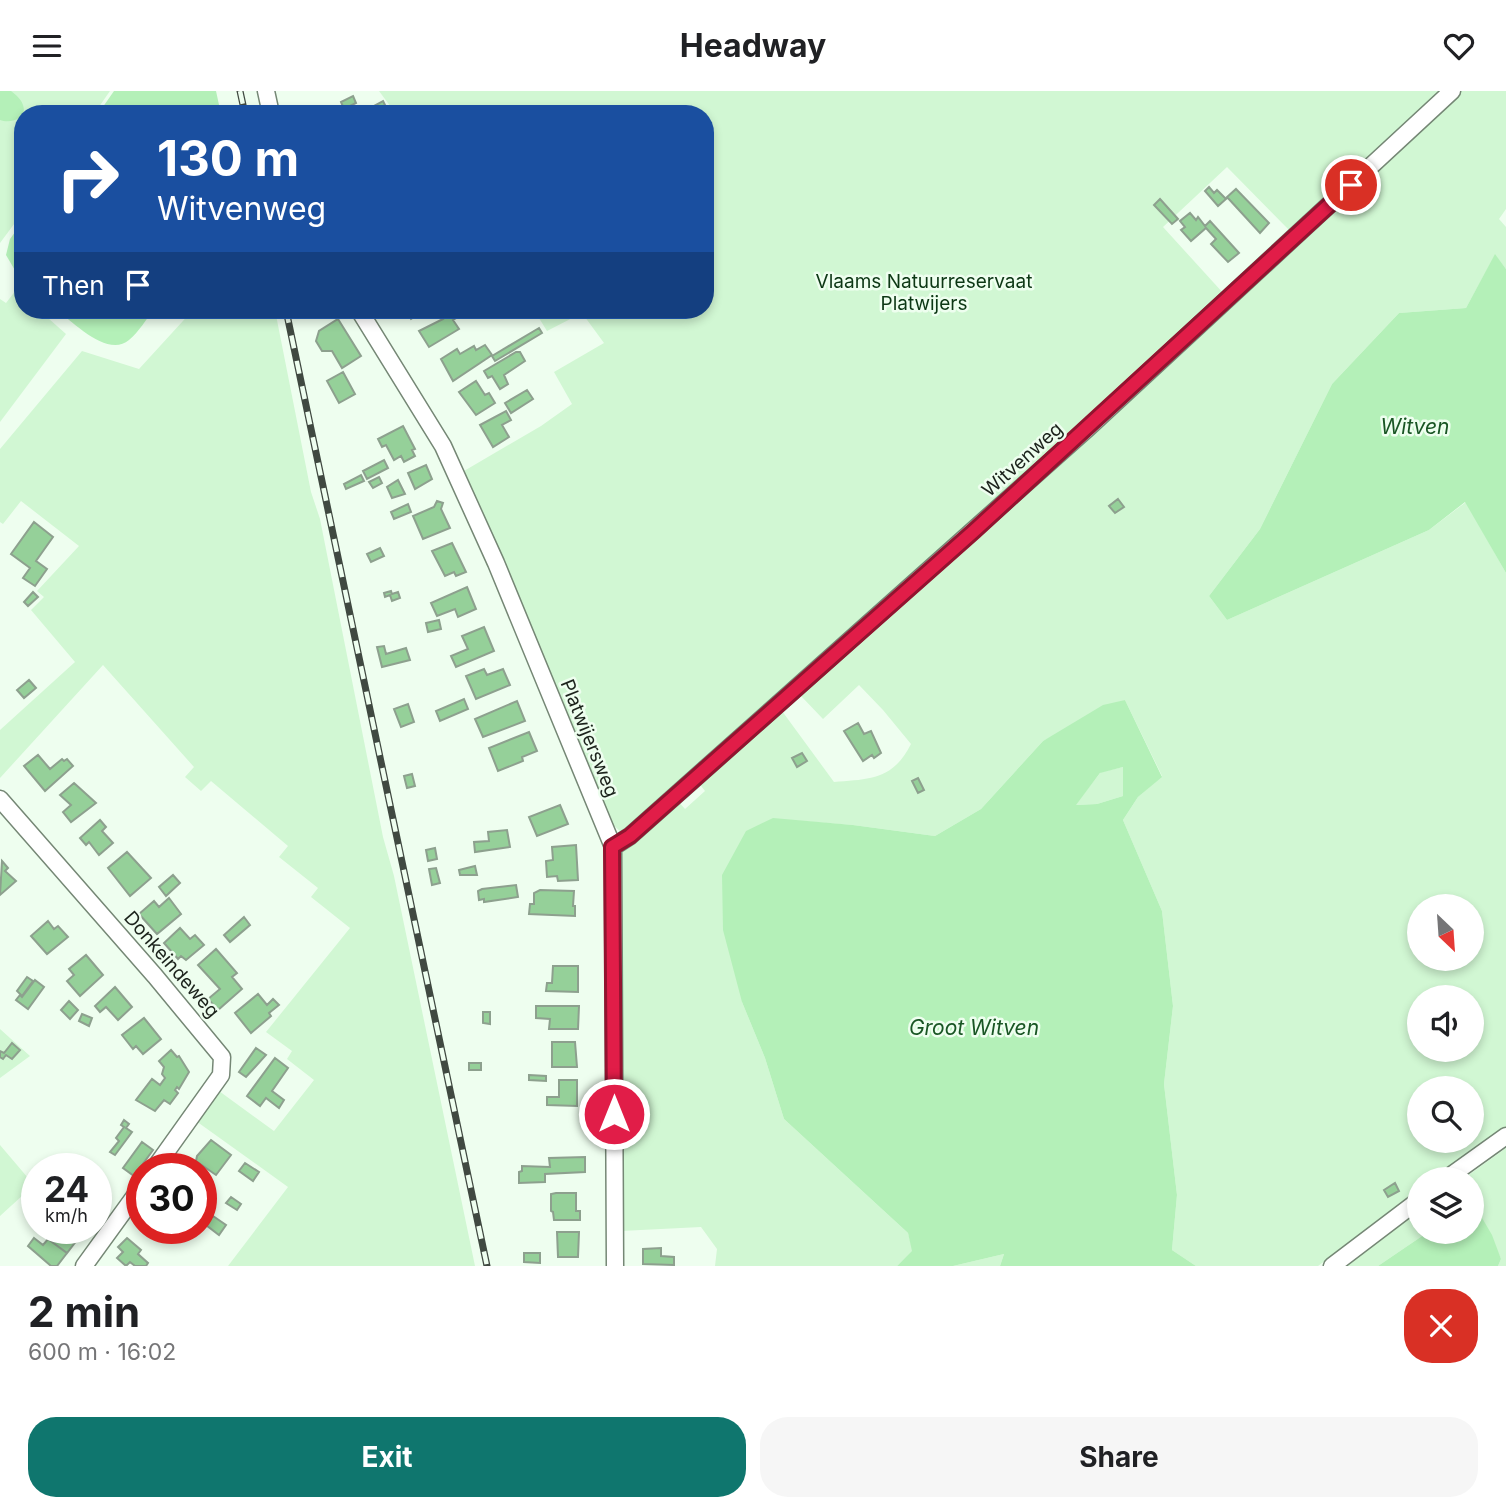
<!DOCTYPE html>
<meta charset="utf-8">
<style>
body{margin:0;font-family:Inter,sans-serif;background:#f6f6f6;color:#202124;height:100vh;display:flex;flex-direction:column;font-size:26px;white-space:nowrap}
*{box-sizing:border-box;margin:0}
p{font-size:23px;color:#757577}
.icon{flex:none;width:38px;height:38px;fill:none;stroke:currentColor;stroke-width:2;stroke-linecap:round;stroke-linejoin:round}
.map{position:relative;height:1175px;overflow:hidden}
.side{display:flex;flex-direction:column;background:#fff;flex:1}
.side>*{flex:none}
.guide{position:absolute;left:14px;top:14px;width:700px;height:214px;border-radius:28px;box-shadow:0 4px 10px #0003;background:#1a4fa0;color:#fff;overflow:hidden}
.needle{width:46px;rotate:155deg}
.controls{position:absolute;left:1407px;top:803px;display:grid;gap:14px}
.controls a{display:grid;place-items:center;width:77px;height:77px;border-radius:50%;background:#fff;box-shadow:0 4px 10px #0003;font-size:35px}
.speed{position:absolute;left:21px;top:1062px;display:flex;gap:14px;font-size:35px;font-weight:700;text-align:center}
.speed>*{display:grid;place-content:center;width:91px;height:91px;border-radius:50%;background:#fff;box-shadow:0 4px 10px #0003;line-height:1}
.speed small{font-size:18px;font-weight:400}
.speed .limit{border:10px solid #d22;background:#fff;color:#111}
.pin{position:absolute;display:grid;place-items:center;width:60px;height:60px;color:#fff;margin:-30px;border:4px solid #fff;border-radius:50%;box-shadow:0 2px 7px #0007}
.me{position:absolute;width:77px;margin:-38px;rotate:0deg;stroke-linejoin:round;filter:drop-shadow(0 0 5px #0008)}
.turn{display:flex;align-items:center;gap:24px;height:147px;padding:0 28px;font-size:32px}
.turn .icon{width:91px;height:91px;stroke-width:2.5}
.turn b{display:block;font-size:49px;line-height:60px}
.then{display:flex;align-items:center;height:66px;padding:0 28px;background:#0003;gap:14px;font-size:26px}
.round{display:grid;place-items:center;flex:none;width:74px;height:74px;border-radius:28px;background:#f6f6f6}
.summary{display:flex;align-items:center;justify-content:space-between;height:119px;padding:0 28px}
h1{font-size:42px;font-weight:700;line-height:52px}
.action{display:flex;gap:14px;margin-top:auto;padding:14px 28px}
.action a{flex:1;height:80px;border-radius:28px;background:#0f766e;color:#fff;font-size:28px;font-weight:700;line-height:80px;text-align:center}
.action a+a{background:#f6f6f6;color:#202124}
header{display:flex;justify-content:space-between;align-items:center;height:91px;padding:0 28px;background:#fff;font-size:32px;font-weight:700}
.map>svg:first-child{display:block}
</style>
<header><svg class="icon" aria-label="menu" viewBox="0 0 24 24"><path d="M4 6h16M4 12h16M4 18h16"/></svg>Headway<svg class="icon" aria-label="heart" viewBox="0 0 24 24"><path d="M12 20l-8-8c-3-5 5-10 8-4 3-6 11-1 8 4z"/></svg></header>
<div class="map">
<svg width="1506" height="1175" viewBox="0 0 1506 1175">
<rect width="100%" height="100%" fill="#eefeef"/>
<path fill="#d1f7d3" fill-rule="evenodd" d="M0 0H110L94 23H23V121L0 152Z
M379 0H1442L1291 141 1227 76 1163 136 1224 203 794 591 629 737 621 741 611 732 457 387 465 383 464 380 541 335 572 313 554 281 604 252 582 222 547 240 534 219H705V23H396Z
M1461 0H1506V118L1499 128 1506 136V178L1495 164 1466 217 1399 222 1332 293 1260 438 1209 505 1227 529 1429 439 1466 411 1506 482V1036L1434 1088H1419V1100L1318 1175H1196L1172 1159 1177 1104 1164 993 1173 915 1162 820 1123 729 1138 706 1162 685 1125 609 1043 650 981 718 935 745 853 734 774 728 742 911 765 967 784 1028 908 1142 913 1160 897 1175H715L717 1158 701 1136 621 1140 620 763 677 709 685 718 705 700 698 691 782 620 834 691C870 688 893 689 911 653L883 619 859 594 823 628 801 605C1026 409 1242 203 1461 0ZM1419 816H1472V868H1419ZM1419 906H1472V959H1419ZM1419 998H1472V1050H1419Z
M16 199 23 204V219H39L66 243 0 331V208L6 212Z
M193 219H275L311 401 320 428 383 746 394 785 475 1175H228L288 1096 196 1030 219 1000 274 1040 314 989 287 968 292 960 266 941 350 837 311 806 318 797 279 766 288 755 211 690 201 700 185 686 194 676 103 574 0 687V639L75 571 31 519 44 506 37 500 79 455 21 410 3 433 0 431V358L82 260 139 278Z
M1123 676V705L1097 713 1075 714 1101 681Z
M0 938 30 965 0 987Z
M0 1054 34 1094 0 1125Z
M1506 1057V1175H1498L1501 1168 1478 1120H1472V1088H1463Z
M1419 1120V1141H1428L1378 1175H1344Z
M1004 1163 1000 1175H953Z"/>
<path fill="#b4f0b8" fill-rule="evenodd" d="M0 0H11C16 4 21 8 23 14 28 28 10 33 0 29Z
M114 0H216L221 23H98Z
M23 130V193L6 164 10 148Z
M1495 163 1506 178V482L1465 411 1429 439 1227 529 1209 505 1260 438 1332 293 1399 222 1466 217Z
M57 219H154C146 228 139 241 129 249 108 267 74 232 57 219Z
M1125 609 1162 686 1138 706 1123 729 1162 820 1173 915 1164 993 1177 1104 1172 1159 1196 1175H1000L1004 1163 953 1175H897L912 1160 908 1142 784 1028 765 967 742 911 723 839 722 784 746 740 773 727 853 734 935 745 981 718 1043 650 1103 614ZM1123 676V705L1097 713 1076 714 1100 682Z
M1472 1120H1478L1492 1144 1501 1168 1498 1175H1378L1428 1141H1472Z"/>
<path fill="#95d099" stroke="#8da08e" stroke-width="2" d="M353 5 356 12 344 18 341 11Z
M383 10 386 16 385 19 374 23 370 17Z
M1209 96 1214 102 1217 99 1226 108 1218 115 1205 100Z
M1236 98 1269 132 1260 142 1227 106Z
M1160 108 1178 128 1172 133 1154 114Z
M1190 122 1196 129 1198 126 1205 135 1210 130 1239 162 1228 171 1211 153 1216 148 1206 137 1191 150 1181 139 1185 136 1180 130Z
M405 219H425L411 228Z
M437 219H460L463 223 453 229 459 238 429 256 419 240 443 228Z
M338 228 361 265 342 277 332 260H322L316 250 319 240Z
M539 237 542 242 495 270 492 265Z
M485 254 492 264 453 290 441 268 457 258 460 263 474 255 476 259Z
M516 261H520L525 270 504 284 508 293 500 298 492 285 488 287 484 280Z
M343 281 355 303 339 312 327 290Z
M476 290 485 304 489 302 495 312 476 324 459 301Z
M527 299 533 308 511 322 505 312Z
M506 320 511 329 502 334 509 346 493 356 480 334Z
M403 335 415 358 412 359 415 365 404 371 401 365 394 369 386 354 382 356 378 348Z
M384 369 388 377 367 388 363 380Z
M426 374 432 388 415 398 408 382Z
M361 384 364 390 346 398 344 393Z
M379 386 382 392 373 397 369 391Z
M398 389 405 403 392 407 387 396Z
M1118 408 1124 416 1115 422 1109 415Z
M437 410 443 412 441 418 450 437 423 448 413 425 434 416Z
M408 413 411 421 394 428 391 421Z
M34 431 53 446 36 470 47 478 35 495 23 487 30 477 11 463Z
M452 452 466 481 456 485 454 481 445 485 432 460Z
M380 457 384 465 371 471 367 463Z
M467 496 476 518 458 526 455 518 437 525 431 512Z
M391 500 392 503 398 501 400 507 392 510 390 504 385 506 384 502Z
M33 501 38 506 28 515 24 511Z
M439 529 441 538 428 541 426 532Z
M484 536 494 560 456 576 451 565 468 558 462 545Z
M384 555 386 563 406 557 410 569 382 576 377 556Z
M484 578 487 584 503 578 510 594 476 608 466 585Z
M29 589 36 597 24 607 17 599Z
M464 608 468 618 440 630 436 620Z
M517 610 525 630 483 646 475 628Z
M408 613 414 631 401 636 394 618Z
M858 632 864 643 871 640 881 662 874 667 872 664 863 670 844 640Z
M529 641 537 660 522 666 523 670 498 680 489 657Z
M802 662 807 670 797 676 792 667Z
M38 664 50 678 62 668 64 670 67 668 73 675 45 700 24 675Z
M412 683 415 695 407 697 404 685Z
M918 687 924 699 918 702 912 690Z
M74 692 96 712 71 731 63 721 71 714 60 704Z
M560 714 568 733 537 745 529 726Z
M100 729 106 736 102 740 113 752 99 764 89 751 86 754 80 747Z
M507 739 510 756 475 761 474 751 489 750 488 741Z
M576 754 578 789 558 790 557 785 547 786 546 770 553 769 552 756Z
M435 757 437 768 428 770 426 759Z
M127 761 151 787 130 805 108 777Z
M2 770 8 777 5 780 16 790 0 804Z
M475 775 477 784H460L459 779Z
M436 777 440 792 432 794 429 778Z
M173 784 180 792 166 805 159 796Z
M516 794 518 806 484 811V808L479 809 478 800 482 798Z
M540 799 574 800 573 815H575V825L529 823 530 813H534V802Z
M169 807 181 823 157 843 139 823 154 810 159 816Z
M244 826 250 834 230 851 224 844Z
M48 830 54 838 58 835 68 846 47 863 31 845Z
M180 837 190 848 195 844 204 854 186 869 181 865 178 868 164 852Z
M216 858 237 882 232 886 242 898 218 919 208 908 220 898 198 874Z
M86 864 103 884 80 905 67 890 74 884 69 878Z
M553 875H578V901L546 900 547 892H552Z
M27 886 33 890 22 905 17 900Z
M35 889 44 896 28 918 16 909 20 904 22 906Z
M115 896 132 916 118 929 106 916 100 921 95 915Z
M258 903 267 914 273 908 279 914 269 922 271 925 251 942 235 922Z
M69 910 78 919 70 928 61 919Z
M536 915H579L578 938H549L550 928 536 927Z
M483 921H490V933L483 932Z
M82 923 92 927 89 935 79 930Z
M144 927 161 948 143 963 136 955 133 958 122 944Z
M552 951H575L577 976H552Z
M12 952 20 959 12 968 6 964 3 968 0 966V960L4 962Z
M256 957 266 964 246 986 239 981Z
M171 959 177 966 179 965 189 981 179 998 177 996 175 999 178 1002 170 1013 164 1009 155 1020 136 1009 152 988 160 994 165 987 162 983 164 976 159 970Z
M275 967 288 977 272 1000 284 1009 279 1017 266 1007 260 1015 247 1005Z
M469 972H481V979H469Z
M529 984 546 985V990L529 989Z
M559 989H577V1015L547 1014V1006H559Z
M124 1029 129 1033 126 1037 132 1041 115 1064 110 1061 119 1050 116 1047 124 1036 121 1034Z
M211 1049 231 1064 216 1084 196 1070 197 1065Z
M142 1051 153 1059 134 1085 123 1077Z
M585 1066V1081L545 1083V1091L519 1092V1081L522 1080V1075L550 1076 549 1067Z
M245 1072 259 1081 253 1090 239 1080Z
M201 1088 214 1097 209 1105 213 1107 202 1122Z
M1395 1092 1399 1100 1388 1106 1384 1099Z
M556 1102H576V1120H580V1129H554L553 1121 551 1120V1103Z
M231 1106 241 1113 237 1119 226 1112Z
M213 1125 226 1134 219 1144 206 1134Z
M45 1138H66L65 1140 77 1149 67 1162 48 1148 52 1143Z
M157 1138H176L169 1146Z
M557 1141H579L578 1166H558Z
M34 1147 43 1154 48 1148 67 1162 57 1175H51L28 1155Z
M127 1147 141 1159 138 1163 148 1172 146 1175H135L130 1171 126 1175 117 1167 123 1161 118 1156Z
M661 1157V1165L674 1166V1174L643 1173V1158Z
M524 1162H540V1172L524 1171Z"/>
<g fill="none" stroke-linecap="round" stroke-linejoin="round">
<defs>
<path id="minor" d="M266 0 271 23
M359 219 443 355 496 472 613 756 615 1175
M0 708 155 885 222 966 221 984 154 1078
M613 756 630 745 1088 337 1452 0
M1446 1088 1506 1045
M84 1175 142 1095
M1332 1175 1419 1109"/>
</defs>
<use href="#minor" stroke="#758775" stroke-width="19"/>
<use href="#minor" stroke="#fff" stroke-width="16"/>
<defs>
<path id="rail" d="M240 0 245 23
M286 219 487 1175"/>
</defs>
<use href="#rail" stroke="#404941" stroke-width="7"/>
<use href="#rail" stroke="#eefeef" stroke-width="4.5" stroke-dasharray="13" stroke-linecap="butt"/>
</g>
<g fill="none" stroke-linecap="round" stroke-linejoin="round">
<defs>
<path id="route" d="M614 1023 612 756 630 745 974 440 1351 94"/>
</defs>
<use href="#route" stroke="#92132f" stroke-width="18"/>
<use href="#route" stroke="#e11d48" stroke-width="12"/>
</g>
<g text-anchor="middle" stroke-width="5" stroke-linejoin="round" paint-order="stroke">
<g font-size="19" fill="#0c3714" stroke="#eefeef">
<text x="924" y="197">Vlaams Natuurreservaat<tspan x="924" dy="22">Platwijers</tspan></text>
</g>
<g font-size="19" fill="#1c231c" stroke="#eefeef">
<text transform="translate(1022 368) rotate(-42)" y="7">Witvenweg</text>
<text transform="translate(590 647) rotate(68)" y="7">Platwijersweg</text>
<text transform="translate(172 873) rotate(49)" y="7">Donkeindeweg</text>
</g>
<g font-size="21" font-style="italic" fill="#195624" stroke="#eefeef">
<text x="1415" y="343">Witven</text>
<text x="974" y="944">Groot Witven</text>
</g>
</g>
</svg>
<div class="controls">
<a><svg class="needle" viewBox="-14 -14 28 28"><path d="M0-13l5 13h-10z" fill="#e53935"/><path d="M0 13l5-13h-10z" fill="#757577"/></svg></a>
<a><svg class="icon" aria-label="sound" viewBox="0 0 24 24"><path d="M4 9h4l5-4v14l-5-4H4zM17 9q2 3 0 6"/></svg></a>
<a><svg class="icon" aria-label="search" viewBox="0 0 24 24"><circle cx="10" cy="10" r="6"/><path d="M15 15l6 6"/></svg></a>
<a><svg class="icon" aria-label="layers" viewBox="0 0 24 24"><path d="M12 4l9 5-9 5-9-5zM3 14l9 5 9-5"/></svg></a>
</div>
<div class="speed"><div>24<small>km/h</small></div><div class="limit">30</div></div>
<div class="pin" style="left:1351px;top:94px;background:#d93025"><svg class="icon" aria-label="arrive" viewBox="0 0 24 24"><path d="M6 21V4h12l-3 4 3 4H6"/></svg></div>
<svg class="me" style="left:614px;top:1023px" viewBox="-20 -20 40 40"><circle r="17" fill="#e11d48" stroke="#fff" stroke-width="3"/><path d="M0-11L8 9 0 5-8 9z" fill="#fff"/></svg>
<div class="guide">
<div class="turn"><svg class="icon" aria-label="right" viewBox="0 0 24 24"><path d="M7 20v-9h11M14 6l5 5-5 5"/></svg><div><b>130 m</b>Witvenweg</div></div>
<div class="then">Then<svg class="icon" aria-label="arrive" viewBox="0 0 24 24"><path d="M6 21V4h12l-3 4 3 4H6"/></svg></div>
</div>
</div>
<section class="side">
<div class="summary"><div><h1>2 min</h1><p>600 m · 16:02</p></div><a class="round" style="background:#d93025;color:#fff"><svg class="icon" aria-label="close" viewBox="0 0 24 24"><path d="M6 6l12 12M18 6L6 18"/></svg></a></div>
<div class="action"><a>Exit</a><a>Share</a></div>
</section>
